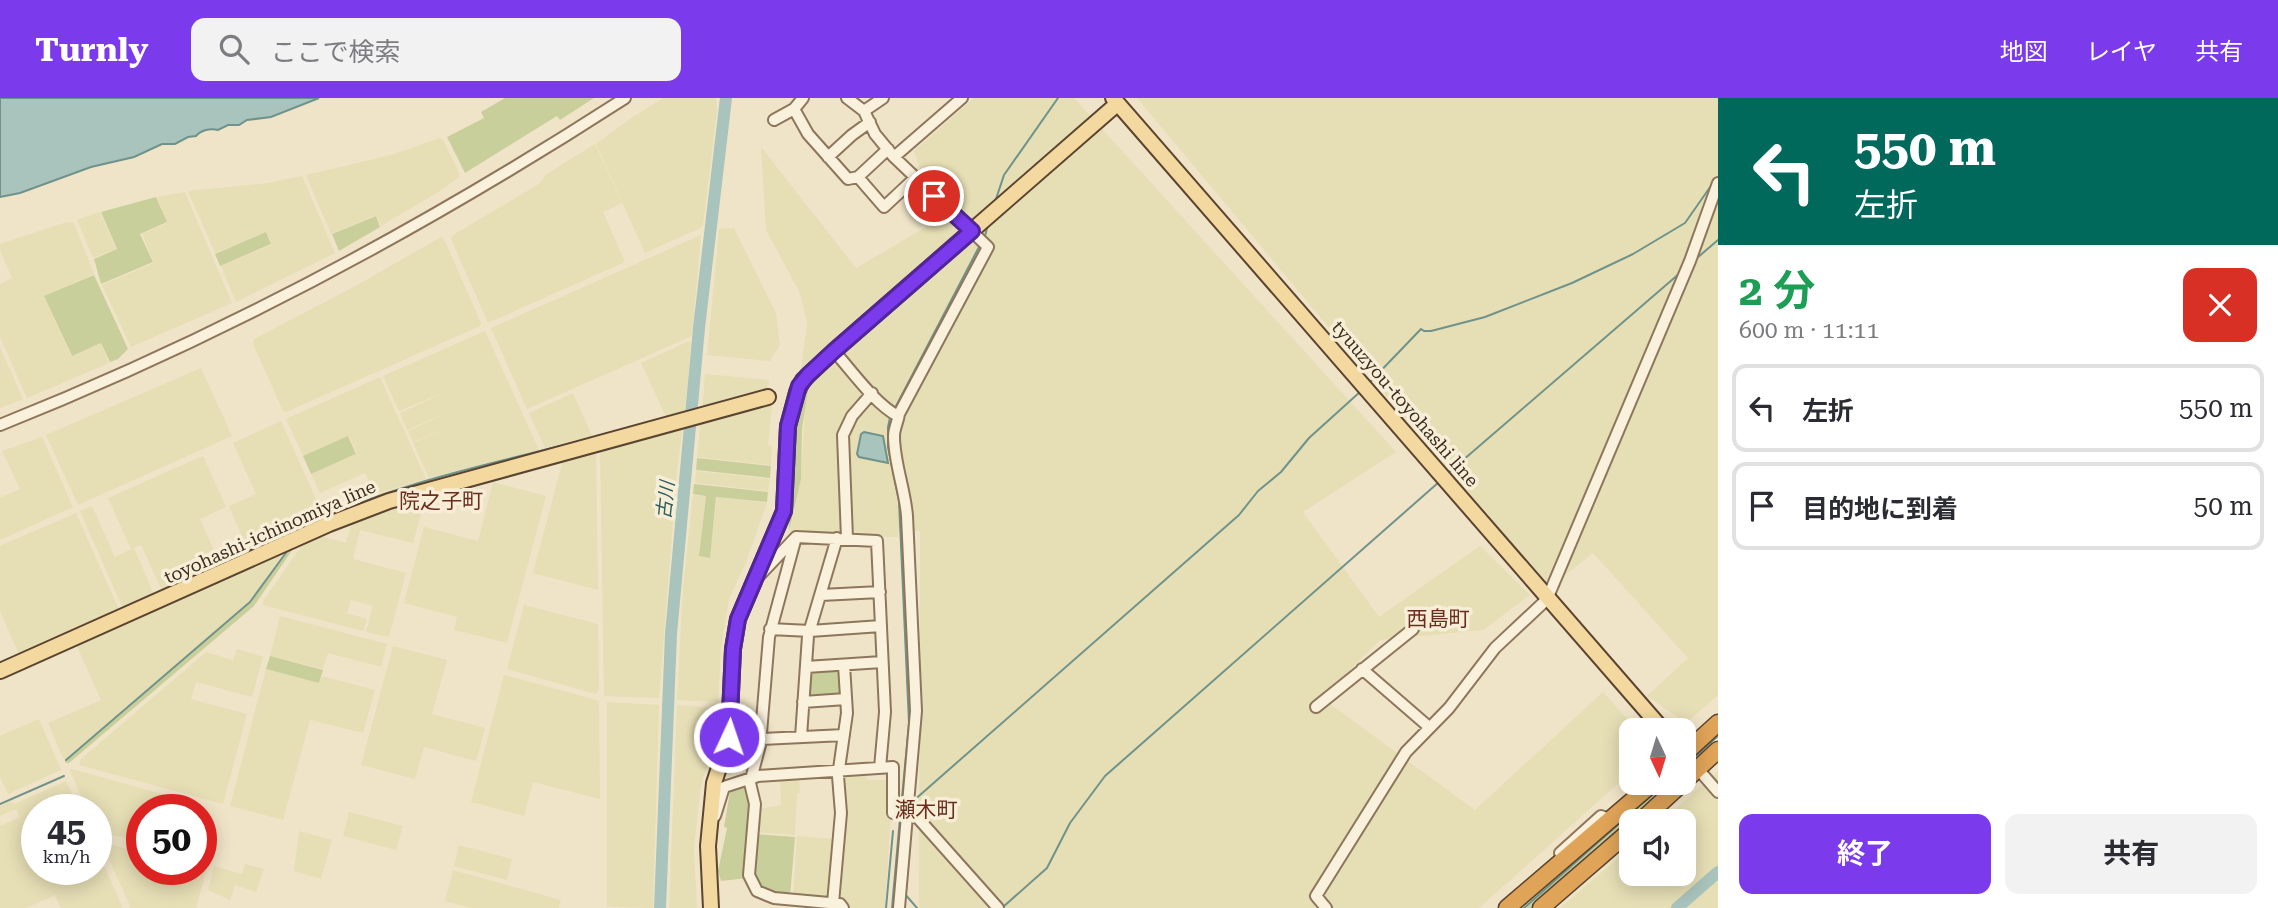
<!DOCTYPE html>
<html lang="ja">
<meta charset="utf-8">
<style>
body{margin:0;font-family:"Roboto Serif","Noto Sans JP",serif;background:#f2f2f3;color:#2b2b33;height:100vh;display:flex;flex-direction:column;font-size:26px;white-space:nowrap}
*{box-sizing:border-box;margin:0}
p{font-size:23px;color:#7c7c81}
.icon{flex:none;width:38px;height:38px;fill:none;stroke:currentColor;stroke-width:2;stroke-linecap:round;stroke-linejoin:round}
.map{position:relative;flex:1;overflow:hidden}
.drawer{display:flex;flex-direction:column;background:#fff;width:560px}
.drawer>*{flex:none}
.top-card{background:#00695c;color:#fff;overflow:hidden}
.needle{width:46px;rotate:176deg}
.controls{position:absolute;left:1619px;top:620px;display:grid;gap:14px}
.controls a{display:grid;place-items:center;width:77px;height:77px;border-radius:14px;background:#fff;box-shadow:0 4px 18px #0003;font-size:35px}
.speed{position:absolute;left:21px;top:696px;display:flex;gap:14px;font-size:35px;font-weight:700;text-align:center}
.speed>*{display:grid;place-content:center;width:91px;height:91px;border-radius:50%;background:#fff;box-shadow:0 4px 18px #0003;line-height:1}
.speed small{font-size:18px;font-weight:400}
.speed .limit{border:10px solid #d22;background:#fff;color:#111}
.pin{position:absolute;display:grid;place-items:center;width:60px;height:60px;color:#fff;margin:-30px;border:4px solid #fff;border-radius:50%;box-shadow:0 2px 7px #0007}
.me{position:absolute;width:77px;margin:-38px;rotate:3deg;stroke-linejoin:round;filter:drop-shadow(0 0 5px #0008)}
.turn{display:flex;align-items:center;gap:24px;height:147px;padding:0 21px;font-size:32px}
.turn .icon{width:91px;height:91px;stroke-width:2.5}
.turn b{display:block;font-size:49px;line-height:60px}
.round{display:grid;place-items:center;flex:none;width:74px;height:74px;border-radius:14px;background:#f2f2f3}
.overview{display:flex;align-items:center;justify-content:space-between;height:119px;padding:0 21px}
h1{font-size:42px;font-weight:700;line-height:52px;color:#1e9e55}
.cta{display:flex;gap:14px;margin-top:auto;padding:14px 21px}
.cta a{flex:1;height:80px;border-radius:14px;background:#7c3aed;color:#fff;font-size:28px;font-weight:700;line-height:80px;text-align:center}
.cta a+a{background:#f2f2f3;color:#2b2b33}
ul{padding:0;list-style:none}
li{display:flex;align-items:center;gap:21px;height:88px;margin:0 14px 10px;padding:0 7px;border:4px solid #e1e1e2;border-radius:14px}
li div{flex:1}
li b{display:block;font-size:26px}
li em{font-style:normal}
header{display:flex;align-items:center;gap:42px;box-sizing:border-box;height:98px;padding:0 35px;background:#7c3aed;color:#fff}
header strong{font-size:33px}
nav{display:flex;gap:38px;margin-inline-start:auto;font-size:24px}
.search{width:490px;height:63px;background:#f2f2f3;display:flex;align-items:center;gap:18px;box-sizing:border-box;padding:0 24px;border-radius:14px;color:#7c7c81;font-size:26px}
main{display:flex;flex:1;min-height:0}
.map>svg:first-child{display:block}
</style>
<header>
<strong>Turnly</strong>
<div class="search"><svg class="icon" aria-label="search" viewBox="0 0 24 24"><circle cx="10" cy="10" r="6"/><path d="M15 15l6 6"/></svg>ここで検索</div>
<nav><a>地図</a><a>レイヤ</a><a>共有</a></nav>
</header>
<main>
<div class="map">
<svg width="1718" height="810" viewBox="0 0 1718 810">
<rect width="100%" height="100%" fill="#f0e4c8"/>
<path fill="#e6deb5" d="M663 0H716L717 13 703 127 700 130 645 155 596 46 637 16 640 21 638 16Z
M974 0H1074L1396 354 1303 414 1379 519 1480 448 1530 497 1483 532 1380 542 1322 600 1475 712 1603 594 1637 632H1631V674L1479 810H919L920 433 898 432V439L853 438 843 435 840 438 790 434 801 381 805 310 808 293 813 283 814 268 800 280 807 225 800 195 766 132 761 49 856 170 938 122 914 53Z
M1137 0H1718V597L1686 625 1647 598 1688 560 1593 455 1548 491Z
M440 40 443 42 459 74V79L440 93 381 128 376 117 331 136 306 77 391 57Z
M595 46 622 105 603 114 625 164 488 225 451 141 453 137 539 86 547 76Z
M302 78 335 155 236 204 221 168 271 147 270 141 266 134 215 155 188 93 268 85Z
M185 94 232 205 131 249 102 187 154 165 142 136 167 125 157 99Z
M100 114 116 151 93 160 77 122Z
M67 124 74 125 94 176 44 198 71 258 101 246 109 265 27 300 0 239V186L12 180 0 152V146Z
M734 130 776 215 780 247 770 263 707 257 719 131Z
M701 137 692 238 527 311 491 230Z
M441 139 444 141 481 225 480 228 286 314 283 313 253 246 254 241 361 185Z
M485 233 539 352 429 380 413 345 457 325 413 344 408 333 451 313 407 332 400 315 443 295 399 313 383 278Z
M689 243 691 245 685 314 666 319 641 265Z
M0 249 23 301 0 310Z
M201 270 232 338 78 407 46 337Z
M705 276 769 282 767 297 702 314Z
M380 279 426 381 375 396 365 375 320 395 311 376 357 356 349 338 303 358 286 321Z
M573 295 592 338 545 350 529 315Z
M773 302 768 347 772 348 771 367 697 359 701 321Z
M281 323 324 419 282 437 284 442 250 457 229 408 256 396 233 345Z
M683 326 677 373 659 600 604 598 600 348Z
M42 339 73 409 0 442V400L20 391 2 353Z
M596 352 598 492 533 475 563 362Z
M203 358 226 409 200 421 222 470 163 495 141 447 134 450 155 499 124 513 80 413 92 408 115 459 131 451 108 400Z
M696 373 770 381 768 393 695 385Z
M493 384 546 398 507 545 454 532 457 519 404 505 424 429 478 443Z
M693 397 706 398 699 458 709 460 717 399 767 405 746 464 729 501 721 552 718 604 677 602 683 489Z
M426 398 413 445 360 432 353 461 406 475 389 539 366 534 373 508 351 502 347 515 367 521 363 533 263 507V503L307 440 314 436 346 445 353 420Z
M76 415 121 516 21 561 0 513V448Z
M286 452 249 504 65 661 63 660 48 625 101 602 75 544Z
M524 507 598 526 599 592 596 596 507 571Z
M280 518 387 546 381 569 328 555 323 571 270 558Z
M393 548 447 562 432 616 485 630 476 663 424 649 415 681 361 667Z
M237 551 263 559 252 599 196 584 191 601 247 616 223 706 79 667 81 661 206 554 233 562Z
M266 571 319 585 322 578 375 592 363 635 310 622 283 722 230 708Z
M504 577 597 602 599 606 600 701 533 684 524 718 471 704Z
M607 604 659 607 653 810 607 809Z
M677 607 718 610 715 638 701 688 694 751 697 810H669Z
M39 621 61 672 8 696 0 679V638Z
M72 671 166 697 162 712H142V744L96 733V712H87L70 672Z
M1718 673V810H1560L1631 749V775H1684V723H1662Z
M866 674 867 682H886L887 697 892 698 885 810H845L838 803 841 678Z
M799 679 800 695 797 696 795 737 755 734 759 711 781 707 780 680Z
M66 683 79 712H37V744L32 747 37 757V772H43L50 785 81 772H96V750L123 810H61L55 797 26 810H0V728L20 719 16 711 0 718V708L12 703 14 706Z
M349 714 403 728 396 752 343 738Z
M299 733 332 742 321 781 294 773Z
M797 738 836 741 828 802 793 799Z
M101 744 142 755V772H201V760L209 762 196 810H131Z
M459 747 512 761 507 782 454 768Z
M245 766 264 771 256 794 235 787 230 802 208 792 214 768 242 776Z
M453 772 561 802 559 810H471L445 803Z"/>
<path fill="#c9cf9b" d="M505 0H594L560 22 557 18 465 75 447 39 484 20 481 14Z
M156 99 167 124 140 136 153 164 101 186 94 161 117 151 101 114Z
M376 118 380 129 339 153 332 136Z
M266 134 271 146 220 168 215 156Z
M94 177 128 251 118 261 110 264 101 245 72 258 44 198Z
M835 260 837 261 816 279 808 292 802 331 801 381 789 434 792 347 801 292Z
M348 338 356 356 311 376 303 358Z
M697 360 771 368 770 380 696 372Z
M694 386 768 394 767 404 716 399 710 460 699 458 706 398 693 396Z
M297 445 254 508 69 665H66L65 663 250 505 289 452 288 449Z
M270 558 323 572 319 585 266 571Z
M837 570 842 573 843 595 839 599 811 601 807 597 808 575 813 572Z
M744 684 752 703 747 780 721 783 718 773 727 730 724 729 730 694 727 693Z
M1666 684H1678L1634 723H1631V726L1535 810H1514L1606 729 1645 703Z
M755 736 795 739 790 799 762 793 751 772Z"/>
<path fill="#a9c4bc" stroke="#6f938a" stroke-width="2" d="M0 0H319L271 19 247 22 239 27H228L218 32C210 30 201 32 196 38L188 39 175 46H162L134 59 91 69 20 95 0 99Z
M864 334 883 338 888 365 859 359 857 356 861 336Z"/>
<g fill="none" stroke-linecap="round" stroke-linejoin="round">
<path stroke="#6f938a" stroke-width="2" d="M995 104 1004 77 1058 0
M985 138 988 126
M1697 160 1718 142
M1370 284 1421 231 1424 233H1431L1485 219 1572 185 1633 156 1685 125 1713 85
M894 312 979 149
M890 320 888 329V349L899 403 909 625 901 711
M1448 375 1680 175
M309 427C396 384 492 366 584 342
M66 662 250 504 288 452
M1684 669 1718 638
M912 704 1239 417 1258 393 1281 374 1309 340 1361 293
M0 706 64 678
M904 795 917 810
M1003 809 1047 770 1070 725 1105 678 1439 384
M886 810 893 733
M892 810 900 720
M1524 810 1666 684"/>
<path stroke="#a9c4bc" stroke-width="12" d="M660 810 671 536 699 230 726 0
M1677 810 1718 774"/>
<defs>
<path id="minor" d="M847 0 864 13 875 36 894 59 988 149 899 316C898 324 894 330 894 338 894 365 905 391 907 418L916 613 899 810
M794 11 808 36 848 81 858 79 888 51
M864 13 883 0
M774 22 794 11 803 0
M828 59 852 37 870 24
M894 59 962 0
M858 79 884 109 915 80
M834 253C852 273 875 306 898 318
M0 327C219 240 427 128 625 0
M796 439 769 539 760 647 750 685 755 706 749 777 757 793 774 800 840 806 843 810
M847 440 843 337 852 318 872 295
M758 479 796 439 877 443 885 614 880 670
M821 497 880 494
M770 531 810 533 881 528
M806 569 882 564
M1362 571 1429 629
M803 604 846 601
M1316 609 1413 531
M801 639 808 538 837 440
M761 641 844 637
M1698 671 1718 694
M909 710 998 810
M715 718 724 689 758 678 893 669V715L908 717
M1560 755 1601 718 1609 721
M833 805 841 715 838 678 847 615 844 567
M1326 810 1316 798 1406 654 1449 610 1495 550 1543 505 1550 494 1690 163 1718 85"/>
<path id="major" d="M1113 0 1663 632
M0 573 329 426 389 403 768 299
M711 810 708 748 714 685 729 639 733 551 738 521 784 413 788 328 797 294 803 282 834 253 1117 6"/>
<path id="highway" d="M1684 656 1718 625
M1641 723 1718 652
M1507 810 1654 684
M1541 810 1631 732"/>
</defs>
<use href="#minor" stroke="#8d765c" stroke-width="14"/>
<use href="#major" stroke="#5b4430" stroke-width="18"/>
<use href="#highway" stroke="#5b4430" stroke-width="19"/>
<use href="#minor" stroke="#faf1dc" stroke-width="10"/>
<use href="#major" stroke="#f3d9a0" stroke-width="14"/>
<use href="#highway" stroke="#e0a458" stroke-width="16"/>
</g>
<g fill="none" stroke-linecap="round" stroke-linejoin="round">
<defs>
<path id="route" d="M729 639 733 551 738 521 784 413 788 328 799 288 808 277 834 253 972 133 934 98"/>
</defs>
<use href="#route" stroke="#51269a" stroke-width="18"/>
<use href="#route" stroke="#7c3aed" stroke-width="12"/>
</g>
<g text-anchor="middle" stroke-width="7" stroke-linejoin="round" paint-order="stroke">
<g font-size="18" fill="#3d2e20" stroke="#f7eed8">
<text transform="translate(1405 306) rotate(49)" y="6">tyuuzyou-toyohashi line</text>
<text transform="translate(270 434) rotate(-24)" y="6">toyohashi-ichinomiya line</text>
</g>
<g font-size="19" font-style="italic" fill="#2f5d5a" stroke="#f7eed8">
<text transform="translate(665 402) rotate(-84)" y="7">古川</text>
</g>
<g font-size="21" fill="#6b2e1e" stroke="#f7eed8">
<text x="441" y="410">院之子町</text>
<text x="1438" y="528">西島町</text>
<text x="926" y="719">瀬木町</text>
</g>
</g>
</svg>
<div class="controls">
<a><svg class="needle" viewBox="-14 -14 28 28"><path d="M0-13l5 13h-10z" fill="#e53935"/><path d="M0 13l5-13h-10z" fill="#7c7c81"/></svg></a>
<a><svg class="icon" aria-label="sound" viewBox="0 0 24 24"><path d="M4 9h4l5-4v14l-5-4H4zM17 9q2 3 0 6"/></svg></a>
</div>
<div class="speed"><div>45<small>km/h</small></div><div class="limit">50</div></div>
<div class="pin" style="left:934px;top:98px;background:#d93025"><svg class="icon" aria-label="arrive" viewBox="0 0 24 24"><path d="M6 21V4h12l-3 4 3 4H6"/></svg></div>
<svg class="me" style="left:729px;top:639px" viewBox="-20 -20 40 40"><circle r="17" fill="#7c3aed" stroke="#fff" stroke-width="3"/><path d="M0-11L8 9 0 5-8 9z" fill="#fff"/></svg>
</div>
<section class="drawer">
<div class="top-card">
<div class="turn"><svg class="icon" aria-label="left" viewBox="0 0 24 24"><path d="M17 20v-9H6M10 6l-5 5 5 5"/></svg><div><b>550 m</b>左折</div></div>
</div>
<div class="overview"><div><h1>2 分</h1><p>600 m · 11:11</p></div><a class="round" style="background:#d93025;color:#fff"><svg class="icon" aria-label="close" viewBox="0 0 24 24"><path d="M6 6l12 12M18 6L6 18"/></svg></a></div>
<ul>
<li><svg class="icon" aria-label="left" viewBox="0 0 24 24"><path d="M17 20v-9H6M10 6l-5 5 5 5"/></svg><div><b>左折</b></div><em>550 m</em></li>
<li><svg class="icon" aria-label="arrive" viewBox="0 0 24 24"><path d="M6 21V4h12l-3 4 3 4H6"/></svg><div><b>目的地に到着</b></div><em>50 m</em></li>
</ul>
<div class="cta"><a>終了</a><a>共有</a></div>
</section>
</main>
